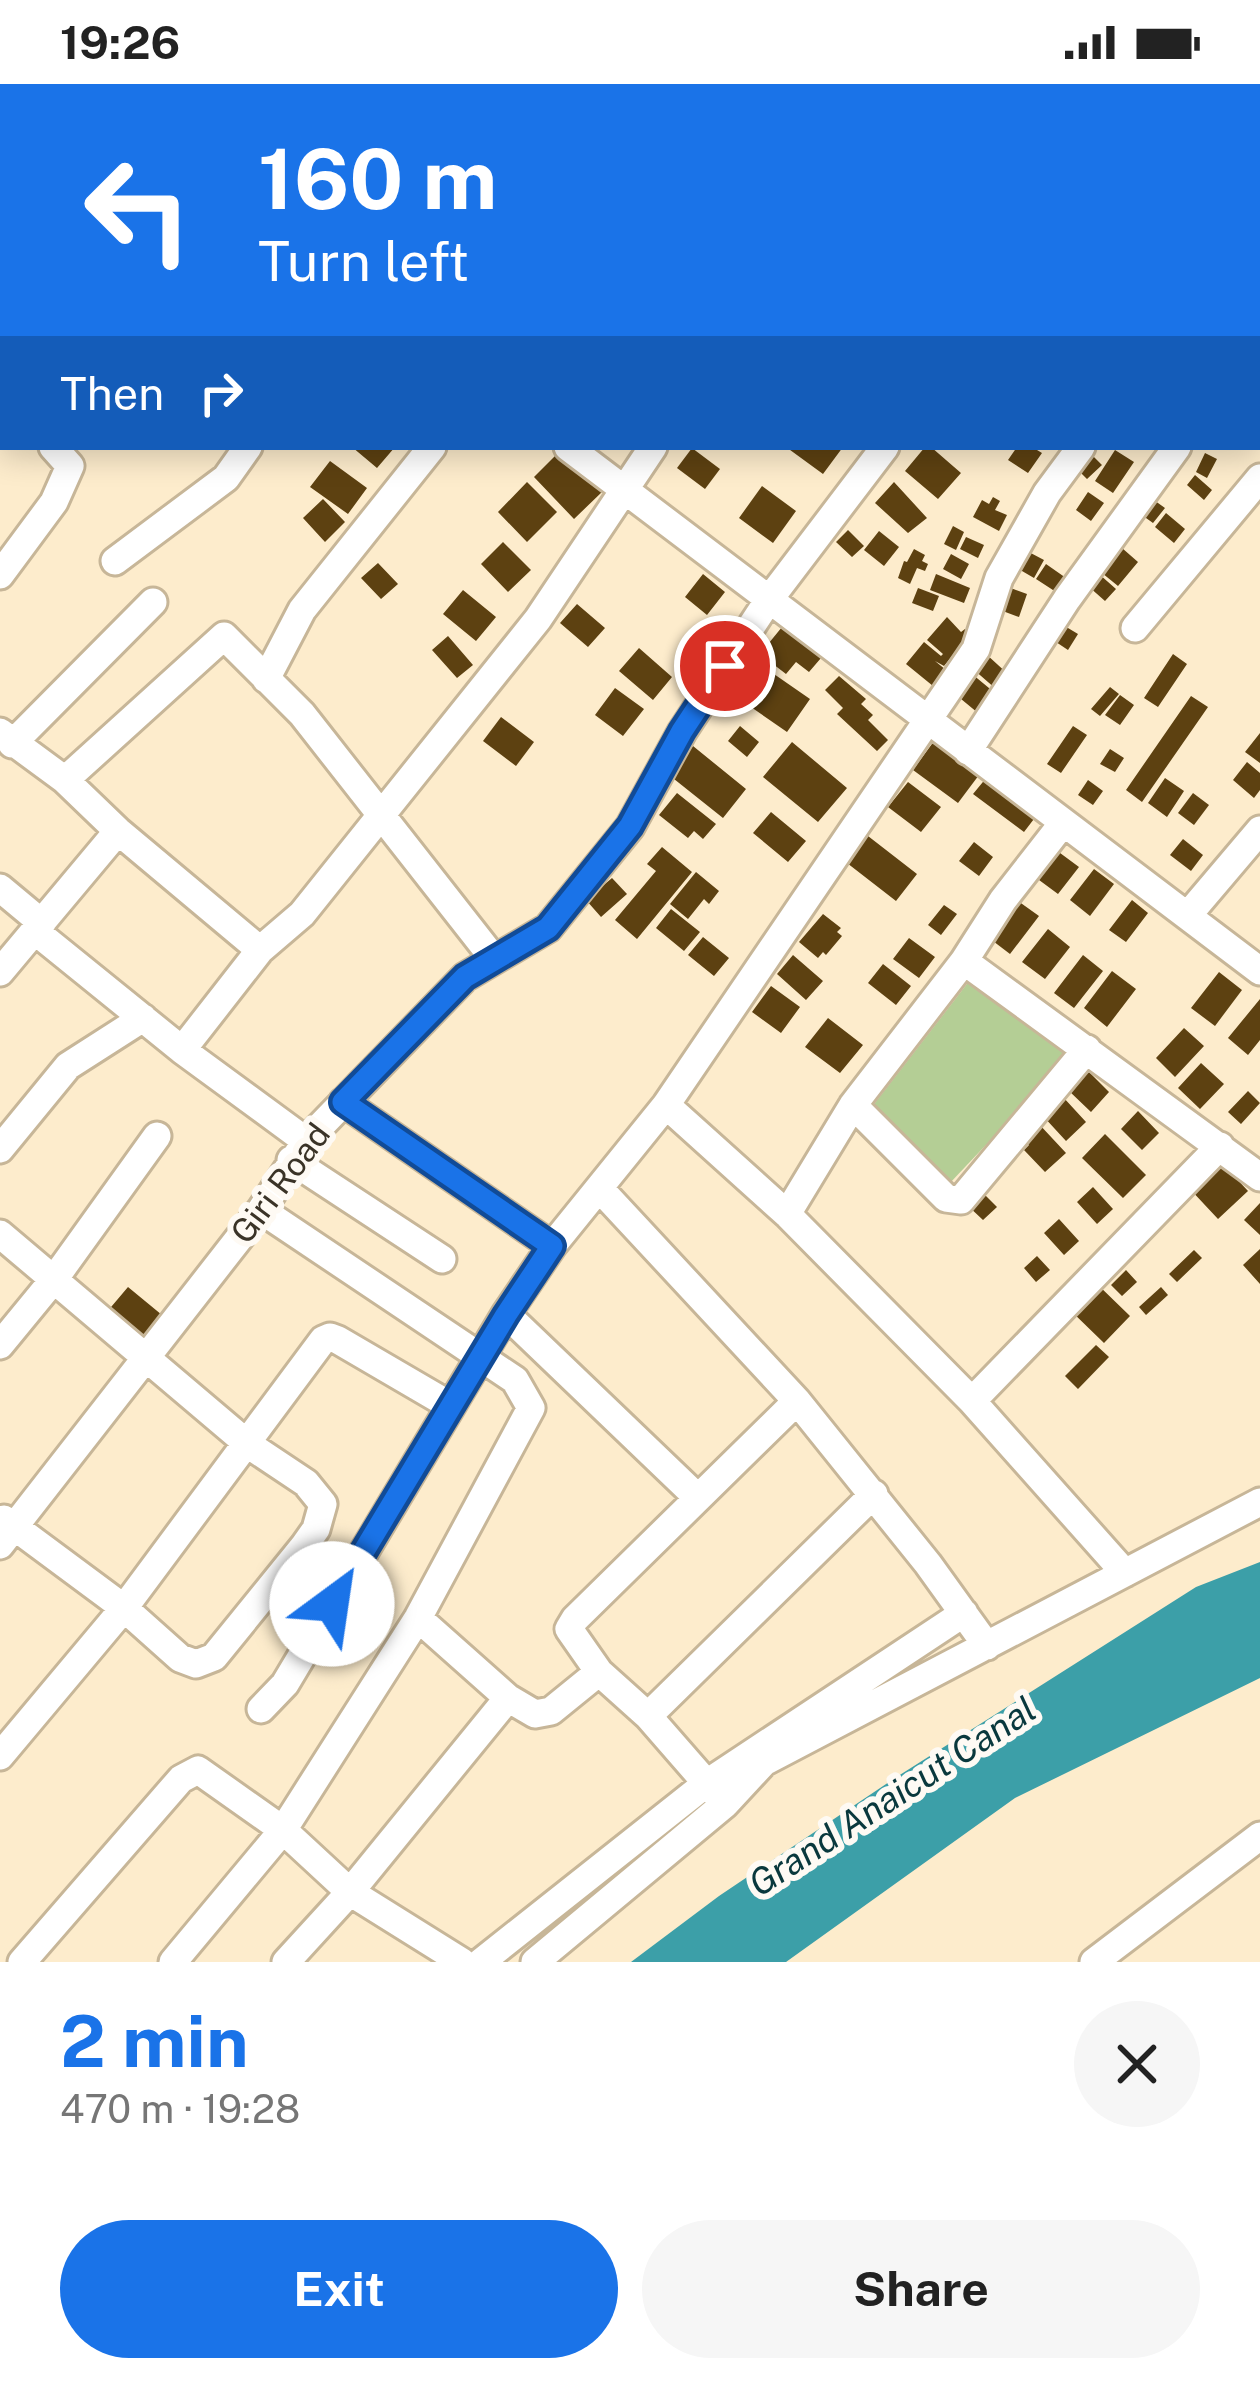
<!DOCTYPE html>
<meta charset="utf-8">
<style>
body{margin:0;font-family:"Public Sans",sans-serif;background:#f6f6f6;color:#222;height:100vh;display:flex;flex-direction:column;font-size:45px;white-space:nowrap}
*{box-sizing:border-box;margin:0}
p{font-size:39px;color:#767676}
.icon{flex:none;width:66px;height:66px;fill:none;stroke:currentColor;stroke-width:2;stroke-linecap:round;stroke-linejoin:round}
.map{position:relative;height:1878px;overflow:hidden}
.side{display:flex;flex-direction:column;background:#fff;flex:1}
.side>*{flex:none}
.banner{position:absolute;left:0px;top:0px;width:1260px;height:366px;box-shadow:0 6px 30px #0003;background:#1a73e8;color:#fff;overflow:hidden}
.pin{position:absolute;display:grid;place-items:center;width:102px;height:102px;color:#fff;margin:-51px;border:6px solid #fff;border-radius:50%;box-shadow:0 3px 12px #0007}
.me{position:absolute;width:132px;margin:-66px;rotate:31deg;stroke-linejoin:round;filter:drop-shadow(0 0 9px #0008)}
.turn{display:flex;align-items:center;gap:42px;height:252px;padding:0 60px;font-size:54px}
.turn .icon{width:156px;height:156px;stroke-width:2.5}
.turn b{display:block;font-size:84px;line-height:102px}
.then{display:flex;align-items:center;height:114px;padding:0 60px;background:#0003;gap:24px;font-size:45px}
.round{display:grid;place-items:center;flex:none;width:126px;height:126px;border-radius:63px;background:#f6f6f6}
.summary{display:flex;align-items:center;justify-content:space-between;height:204px;padding:0 60px}
h1{font-size:72px;font-weight:700;line-height:90px;color:#1a73e8}
.button{display:flex;gap:24px;margin-top:auto;padding:24px 60px}
.button a{flex:1;height:138px;border-radius:72px;background:#1a73e8;color:#fff;font-size:48px;font-weight:700;line-height:138px;text-align:center}
.button a+a{background:#f6f6f6;color:#222}
.status{display:flex;justify-content:space-between;align-items:center;height:84px;padding:0 60px;background:#fff;direction:ltr}
.status svg{height:33px;fill:currentColor}
.map>svg:first-child{display:block}
</style>
<div class="status"><b>19:26</b><svg viewBox="0 0 49 12"><path d="M0 12V9h3v3zM5 12V6h3v6zM10 12V3h3v9zM15 12V0h3v12zM26 1h20v11H26zM47 4h2v5h-2z"/></svg></div>
<div class="map">
<svg width="1260" height="1878" viewBox="0 0 1260 1878">
<rect width="100%" height="100%" fill="#fdeccc"/>
<path fill="#b4ce95" d="M970 896 1069 973 949 1100 864 1033Z"/>
<path fill="#3c9fa8" d="M1260 1478V1594L1015 1714 786 1878H631L719 1812 895 1694 1196 1503Z"/>
<path fill="#5d4111" d="M352 363H395L377 384Z
M786 363H843L823 390Z
M925 363H931L961 389 938 415 905 387Z
M1017 363H1032L1042 369 1028 389 1008 376Z
M692 364 720 385 705 405 677 384Z
M562 365 603 407 574 435 534 393Z
M1115 366 1134 378 1113 409 1095 397Z
M1089 368 1102 381 1087 395 1074 382Z
M1205 369 1217 375 1207 394 1196 388Z
M330 377 367 404 348 430 310 403Z
M1195 391 1212 406 1204 416 1187 401Z
M527 398 557 428 527 458 498 428Z
M894 398 927 434 908 449 875 419Z
M762 402 796 427 773 459 739 434Z
M1088 408 1104 419 1091 437 1076 426Z
M993 413 1000 417 995 426 1007 431 999 447 973 433 982 416 989 420Z
M1151 414 1165 424 1153 439 1139 429Z
M323 415 345 438 325 458 303 434Z
M1166 429 1185 445 1174 459 1155 443Z
M953 442 964 448 956 466 944 460Z
M848 446 864 462 852 473 836 458Z
M879 447 899 463 884 482 864 466Z
M966 453 984 461 978 474 960 465Z
M503 458 531 486 508 508 481 480Z
M1122 464 1138 478 1118 502 1102 489Z
M914 465 925 471 922 477 928 480 925 487 917 484 910 500 898 494 904 477 907 478Z
M1025 466 1044 476 1034 494 1015 483Z
M951 470 969 480 961 495 943 485Z
M378 479 398 500 381 515 361 494Z
M1046 480 1066 494 1056 508 1036 495Z
M703 490 725 508 707 531 685 513Z
M936 490 970 504 964 519 930 506Z
M1099 490 1116 505 1105 517 1088 502Z
M1008 503 1027 510 1019 533 1000 526Z
M918 504 939 512 933 527 912 519Z
M463 506 496 533 476 557 443 530Z
M577 520 605 544 588 563 560 539Z
M947 533 961 548 965 545 970 550 944 582 935 577 946 586 933 602 906 580 924 558 941 572 943 570 927 556Z
M1063 541 1078 550 1068 566 1053 556Z
M782 543 821 574 809 588 796 578 786 590 760 570Z
M448 552 473 581 457 594 432 566Z
M639 564 672 593 653 616 619 587Z
M986 570 1009 591 996 605 973 585Z
M1173 570 1187 580 1158 623 1144 614Z
M758 579 810 615 787 648 735 612Z
M972 590 995 609 978 629 955 610Z
M839 592 866 615 861 620 873 631 868 636 888 656 877 667 837 630 843 624 825 606Z
M1110 603 1119 610 1100 632 1091 625Z
M615 604 644 625 623 652 595 631Z
M1120 611 1134 621 1120 641 1105 631Z
M1191 612 1208 623 1142 718 1126 706Z
M501 633 534 658 516 682 483 657Z
M740 642 759 658 747 673 728 657Z
M1073 642 1087 651 1061 689 1047 680Z
M1260 649V679L1245 668Z
M937 653 982 687 958 719 913 686Z
M792 658 847 704 818 738 763 693Z
M693 662 746 705 723 734 669 691Z
M1110 665 1124 674 1115 688 1100 680Z
M1247 678 1260 689V706L1254 714 1233 696Z
M987 693 1037 731 1024 748 973 710Z
M1165 694 1184 707 1167 733 1148 719Z
M1088 696 1103 707 1093 721 1078 711Z
M908 698 941 723 921 748 888 723Z
M677 709 716 740 703 755 694 747 688 754 659 731Z
M1193 709 1209 721 1194 741 1178 729Z
M771 728 806 757 788 778 753 749Z
M868 752 917 790 896 817 847 779Z
M1183 755 1203 771 1191 787 1170 771Z
M974 758 993 773 979 792 959 777Z
M662 763 692 788 637 855 615 836 656 787 647 780Z
M1056 766 1079 783 1058 810 1035 793Z
M1094 785 1114 800 1090 832 1070 816Z
M696 788 719 807 709 820 704 815 688 835 670 820Z
M612 794 627 810 601 833 586 816Z
M1132 816 1148 829 1126 858 1109 846Z
M1018 817 1039 832 1010 870 989 854Z
M944 821 957 830 941 851 928 841Z
M671 825 700 848 684 867 656 844Z
M823 830 841 844 837 848 842 852 826 871 823 868 818 874 799 858Z
M1048 845 1070 863 1045 895 1022 878Z
M703 853 729 874 714 892 688 871Z
M909 854 935 873 919 894 893 875Z
M793 871 823 897 806 916 777 890Z
M1083 871 1103 887 1074 924 1054 909Z
M883 880 911 902 896 921 868 899Z
M1112 887 1136 905 1107 943 1084 924Z
M1219 888 1242 906 1215 942 1191 924Z
M771 902 800 923 781 949 752 928Z
M1260 915V956L1248 971 1228 954Z
M828 934 863 961 840 989 805 963Z
M1184 944 1204 962 1175 993 1156 974Z
M1201 979 1224 1000 1200 1025 1178 1004Z
M1087 986 1109 1008 1091 1028 1068 1006Z
M1248 1007 1260 1019 1241 1040 1228 1028Z
M1063 1013 1086 1038 1066 1057 1043 1032Z
M1138 1027 1159 1049 1142 1066 1121 1045Z
M1038 1039 1066 1069 1045 1088 1024 1066 1029 1061 1022 1054Z
M1105 1050 1146 1091 1123 1114 1082 1074Z
M1219 1076 1248 1107 1218 1135 1189 1104Z
M1093 1103 1113 1125 1097 1140 1077 1118Z
M981 1107 997 1123 983 1136 967 1121Z
M1260 1119V1151L1244 1136Z
M1059 1135 1079 1157 1064 1171 1044 1149Z
M1260 1165V1200L1243 1181Z
M1194 1166 1202 1174 1177 1198 1169 1190Z
M1037 1172 1050 1186 1036 1198 1024 1184Z
M1126 1186 1137 1198 1122 1212 1111 1201Z
M1095 1198 1130 1232 1104 1259 1069 1225Z
M128 1203 162 1231 139 1260 106 1229Z
M1161 1203 1168 1211 1146 1231 1139 1223Z
M1096 1261 1109 1273 1078 1305 1065 1292Z"/>
<g fill="none" stroke-linecap="round" stroke-linejoin="round">
<defs>
<path id="minor" d="M117 0 120 3
M185 3 187 0
M510 3 513 0
M702 3 704 0
M922 3 924 0
M1147 3 1149 0
M0 93 3 96
M1257 124 1260 121
M1257 245 1260 241
M0 275 3 271
M0 320 3 322
M568 363 1260 887
M115 477 226 394 248 363
M0 491 54 418 70 382 53 363
M1135 544 1260 394
M266 595 302 526 432 363
M0 648 65 696 118 747 260 866 302 830 538 535 653 363
M12 660 153 518
M968 667 1067 515 1177 363
M65 696 224 552 302 630 494 875
M1063 739 1003 816 964 877 1260 1093
M0 804 42 839
M1188 831 1260 746
M35 847 182 966
M260 866 182 966 306 1057
M0 888 118 747
M343 1018 552 1162
M666 1021 787 1130 972 1317 1220 1062
M853 1021 946 1114 961 1116 1087 965
M0 1065 68 982 143 934
M291 1076 442 1175
M600 1105 797 1317 928 1480 987 1562
M787 1130 853 1021 964 877
M0 1150 249 1361 306 1399 323 1420 316 1445 304 1462 214 1573 196 1580 180 1574 124 1524 4 1435
M506 1230 698 1414
M0 1261 55 1194 157 1052
M797 1317 575 1535 569 1545 599 1588 648 1632 874 1410
M972 1317 1125 1489
M0 1461 261 1126 306 1057 465 893 548 844 630 743 682 648 768 517 885 363
M418 1534 508 1614 535 1630 551 1627 599 1588
M261 1625 285 1600 506 1230 552 1162 666 1021 976 565 999 494 1047 409 1081 363
M648 1632 716 1710
M0 1672 124 1524 323 1256 330 1253 338 1256 451 1322
M22 1878 181 1695 198 1686 283 1746 350 1808 462 1878
M173 1878 283 1746 418 1534 531 1324 515 1296 261 1126
M286 1878 350 1808 508 1614
M481 1878 707 1699 964 1529
M535 1878 725 1720 764 1678 1260 1418
M1094 1878 1260 1752"/>
</defs>
<use href="#minor" stroke="#c7b698" stroke-width="33"/>
<use href="#minor" stroke="#fff" stroke-width="27"/>
</g>
<g fill="none" stroke-linecap="round" stroke-linejoin="round">
<defs>
<path id="route" d="M332 1520 506 1231 552 1162 343 1018 465 893 548 844 630 742 682 647 725 582"/>
</defs>
<use href="#route" stroke="#114b97" stroke-width="30"/>
<use href="#route" stroke="#1a73e8" stroke-width="21"/>
</g>
<g text-anchor="middle" stroke-width="12" stroke-linejoin="round" paint-order="stroke">
<g font-size="33" fill="#3a3327" stroke="#fefaf4">
<text transform="translate(280 1099) rotate(-53)" y="12">Giri Road</text>
</g>
<g font-size="36" font-style="italic" fill="#09383d" stroke="#fefaf4">
<text transform="translate(892 1712) rotate(-33)" y="13">Grand Anaicut Canal</text>
</g>
</g>
</svg>
<div class="pin" style="left:725px;top:582px;background:#d93025"><svg class="icon" aria-label="arrive" viewBox="0 0 24 24"><path d="M6 21V4h12l-3 4 3 4H6"/></svg></div>
<svg class="me" style="left:332px;top:1520px" viewBox="-20 -20 40 40"><circle r="19" fill="#fff"/><path d="M0-13L10 11 0 6-10 11z" fill="#1a73e8"/></svg>
<div class="banner">
<div class="turn"><svg class="icon" aria-label="left" viewBox="0 0 24 24"><path d="M17 20v-9H6M10 6l-5 5 5 5"/></svg><div><b>160 m</b>Turn left</div></div>
<div class="then">Then<svg class="icon" aria-label="right" viewBox="0 0 24 24"><path d="M7 20v-9h11M14 6l5 5-5 5"/></svg></div>
</div>
</div>
<section class="side">
<div class="summary"><div><h1>2 min</h1><p>470 m · 19:28</p></div><a class="round"><svg class="icon" aria-label="close" viewBox="0 0 24 24"><path d="M6 6l12 12M18 6L6 18"/></svg></a></div>
<div class="button"><a>Exit</a><a>Share</a></div>
</section>
